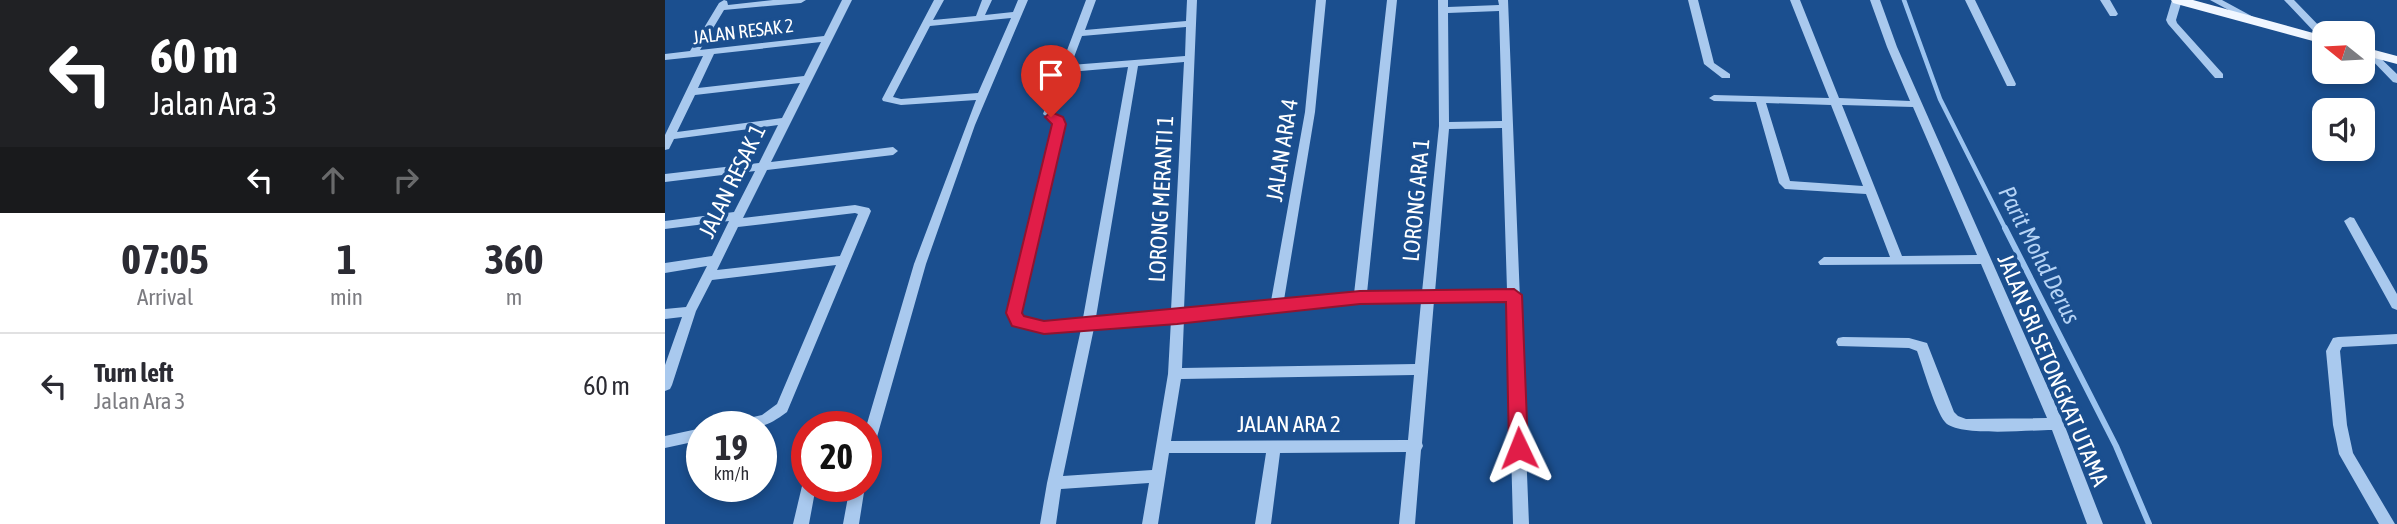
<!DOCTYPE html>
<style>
body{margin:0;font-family:"Asap Condensed",sans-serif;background:#f2f2f3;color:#2b2b33;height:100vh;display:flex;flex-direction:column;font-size:26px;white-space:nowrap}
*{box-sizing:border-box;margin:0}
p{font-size:23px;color:#7c7c81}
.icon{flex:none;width:38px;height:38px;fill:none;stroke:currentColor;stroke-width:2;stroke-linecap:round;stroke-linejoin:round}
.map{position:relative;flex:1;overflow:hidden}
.side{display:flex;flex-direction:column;background:#fff;width:665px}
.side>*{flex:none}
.hud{background:#202124;color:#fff;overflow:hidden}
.needle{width:46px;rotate:288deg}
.buttons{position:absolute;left:1647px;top:21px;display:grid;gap:14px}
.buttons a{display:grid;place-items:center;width:63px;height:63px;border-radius:14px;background:#fff;box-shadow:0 4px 10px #0003;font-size:35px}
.speed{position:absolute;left:21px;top:411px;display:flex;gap:14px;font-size:35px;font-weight:700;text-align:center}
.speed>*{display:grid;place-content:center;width:91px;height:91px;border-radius:50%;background:#fff;box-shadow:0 4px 10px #0003;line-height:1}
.speed small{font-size:18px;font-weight:400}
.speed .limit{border:10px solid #d22;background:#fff;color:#111}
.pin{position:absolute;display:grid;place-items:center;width:60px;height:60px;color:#fff;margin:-72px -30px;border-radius:50% 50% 50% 0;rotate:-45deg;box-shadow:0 0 7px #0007}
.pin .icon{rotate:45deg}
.me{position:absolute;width:77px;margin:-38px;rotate:358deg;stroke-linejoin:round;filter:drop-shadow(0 0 5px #0008)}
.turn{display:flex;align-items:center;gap:24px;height:147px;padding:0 35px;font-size:32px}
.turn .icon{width:91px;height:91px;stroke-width:2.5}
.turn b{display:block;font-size:49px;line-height:60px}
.lanes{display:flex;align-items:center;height:66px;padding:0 35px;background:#0003;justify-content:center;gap:35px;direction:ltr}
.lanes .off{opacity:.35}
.eta{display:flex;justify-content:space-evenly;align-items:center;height:119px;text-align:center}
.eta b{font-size:42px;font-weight:700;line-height:49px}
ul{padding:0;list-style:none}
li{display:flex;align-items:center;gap:21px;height:105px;padding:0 35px;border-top:2px solid #e1e1e2}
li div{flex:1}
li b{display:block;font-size:26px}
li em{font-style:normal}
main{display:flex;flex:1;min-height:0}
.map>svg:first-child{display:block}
</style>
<main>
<section class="side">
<div class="hud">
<div class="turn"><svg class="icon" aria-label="left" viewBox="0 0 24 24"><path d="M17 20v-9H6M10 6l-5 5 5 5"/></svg><div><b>60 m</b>Jalan Ara 3</div></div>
<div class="lanes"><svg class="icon" aria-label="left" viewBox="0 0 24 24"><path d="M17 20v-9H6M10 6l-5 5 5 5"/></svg><svg class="icon off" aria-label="ahead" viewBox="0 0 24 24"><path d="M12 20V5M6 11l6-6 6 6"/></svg><svg class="icon off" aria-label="right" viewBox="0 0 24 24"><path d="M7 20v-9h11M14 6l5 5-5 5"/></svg></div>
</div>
<div class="eta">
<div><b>07:05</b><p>Arrival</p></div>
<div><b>1</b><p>min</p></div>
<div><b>360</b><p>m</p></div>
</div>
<ul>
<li><svg class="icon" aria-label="left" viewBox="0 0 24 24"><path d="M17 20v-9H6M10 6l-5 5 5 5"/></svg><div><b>Turn left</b><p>Jalan Ara 3</p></div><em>60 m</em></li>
</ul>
</section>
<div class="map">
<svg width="1732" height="524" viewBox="0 0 1732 524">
<rect width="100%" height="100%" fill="#1b4f8f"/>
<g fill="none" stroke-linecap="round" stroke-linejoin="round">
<path stroke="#9cc4f0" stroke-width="4.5" d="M1239 0 1275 99 1341 230"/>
<path stroke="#9cc4f0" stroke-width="6" d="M1340 228 1451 446 1484 524"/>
<path fill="#a9c9ee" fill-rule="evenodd" d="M59 0 62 1 63 5 108 0H141L136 3 59 10 35 50 159 36 177 0H187L106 162 228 147 233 151 228 155 102 170 78 218 190 205 204 208 206 211 122 412C97 431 90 427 60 427L62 423 97 415 112 404 171 265 47 280 31 311 7 385 5 389 0 391V365L17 317 0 319V309L21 307 42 266 0 273V263L47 256 64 221 0 229V221L69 212 90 171 0 182V174L94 163 113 125 9 139 4 149 0 150V135L38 56 0 60V54L25 51 54 3ZM156 42 139 76 33 88 49 54ZM135 83 117 118 12 132 30 95ZM190 213 193 214 175 256 52 270 73 227Z
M269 0H279L268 20 311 16 317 0H327L320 15 348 12 353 0H363L310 125 261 264 208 451 206 455 201 457V427L249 264 311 100 236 105 218 101 217 99ZM346 18 313 93 236 99 228 97 265 26Z
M421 0H431L420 30 521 21 522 0H532L519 309 606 301 640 112 651 0H661L650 112 619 300 689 294 722 0H732L702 293 757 292 774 126 773 0H783V7L834 5 833 0H843L864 524H848L842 300 769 301 757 443 758 446 756 450 750 524H734L741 452 615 453 606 524H590L601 453H504L493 524H477L484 483 396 489 391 524H375L382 483 416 329 379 332 348 325 343 313 389 124V122L378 114ZM834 11 837 121 784 122 783 13ZM521 27 520 56 406 65 417 36ZM519 62 506 310 431 317 473 66ZM463 67 418 318 379 322 357 317 355 313 399 124 398 118 389 113 404 72ZM837 128 842 290 770 292 784 129ZM756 302 750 364 517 368 519 319 695 303ZM506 320 503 374 487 470 398 476 429 328ZM749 375 743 440 506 441 516 379Z
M1023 0H1033L1049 63 1065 74V78H1057L1039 64Z
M1125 0H1135L1174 98 1245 101 1222 47 1205 0H1215L1232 47 1399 424 1438 524H1422L1387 430C1366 430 1292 437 1280 422 1270 410 1258 367 1252 351L1244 348 1173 346 1171 342 1173 338 1178 337 1244 338 1262 343 1289 412 1293 416 1301 419 1382 418 1316 264 1155 265 1153 262 1159 257H1225L1201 194 1120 189 1114 183 1091 102 1049 101 1044 98 1049 95 1164 98ZM1101 103 1166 105 1198 186 1125 181ZM1177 105 1248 107 1312 255 1237 256Z
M1300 0H1310L1351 84 1350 86H1342L1341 84Z
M1435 0H1445L1453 14 1451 16H1445Z
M1507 0H1517L1511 20 1512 23 1558 74V78H1550L1503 24 1501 20Z
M1545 0H1557L1592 19 1590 21H1584Z
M1619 0H1629L1661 33H1659V40L1656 39Z
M1704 49 1707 50 1732 74V83L1728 82 1701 54V50Z
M1685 217 1689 218 1732 294V310L1727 308 1679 221Z
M1732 334V344L1677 347 1675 351 1682 425 1688 453 1730 524H1714L1674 454 1668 425 1661 351 1668 338 1673 337Z
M37 428V440L0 448V436Z
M142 480V486H151L144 524H128L137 486Z
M185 486H200L194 524H178Z"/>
<path fill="#f0f6ff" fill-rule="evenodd" d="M1506 0H1528L1659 36V44L1508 3Z
M1698 47 1732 56V64L1698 55Z"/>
</g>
<path fill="#e11d48" stroke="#92132f" stroke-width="2" d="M386 112 398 117 401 124 357 313 359 316 379 321 695 291 849 289 857 295 863 448 860 454 854 456 847 454 844 448 841 302 695 304 512 324 379 334 347 326 341 313 387 124 380 117Z"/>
<g text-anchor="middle" stroke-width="7" stroke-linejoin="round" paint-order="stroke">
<g font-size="19" fill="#fff" stroke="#1b4f8f">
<text transform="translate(78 31) rotate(-7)" y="7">JALAN RESAK 2</text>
</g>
<g font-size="23" fill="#fff" stroke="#1b4f8f">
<text transform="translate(617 150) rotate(-81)" y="8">JALAN ARA 4</text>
<text transform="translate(67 181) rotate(-64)" y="8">JALAN RESAK 1</text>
<text transform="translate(496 199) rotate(-87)" y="8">LORONG MERANTI 1</text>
<text transform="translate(751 200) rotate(-85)" y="8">LORONG ARA 1</text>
<text transform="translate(1388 370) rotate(67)" y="8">JALAN SRI SETONGKAT UTAMA</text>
<text x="624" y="432">JALAN ARA 2</text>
</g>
<g font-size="24" font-style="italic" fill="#b5d3f5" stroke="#1b4f8f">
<text transform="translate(1374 255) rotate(63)" y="8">Parit Mohd Derus</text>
</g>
</g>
</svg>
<div class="buttons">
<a><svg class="needle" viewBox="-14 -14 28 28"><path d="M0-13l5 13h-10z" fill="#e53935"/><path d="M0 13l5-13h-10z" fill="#7c7c81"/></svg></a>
<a><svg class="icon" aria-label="sound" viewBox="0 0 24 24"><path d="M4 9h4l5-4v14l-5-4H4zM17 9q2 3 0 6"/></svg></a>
</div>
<div class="speed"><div>19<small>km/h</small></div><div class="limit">20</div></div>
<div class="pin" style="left:386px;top:117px;background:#d93025"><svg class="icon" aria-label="arrive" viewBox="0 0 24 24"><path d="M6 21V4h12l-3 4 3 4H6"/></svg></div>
<svg class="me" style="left:854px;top:448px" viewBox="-20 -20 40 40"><path d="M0-17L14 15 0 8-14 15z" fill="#e11d48" stroke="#fff" stroke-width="4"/></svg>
</div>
</main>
